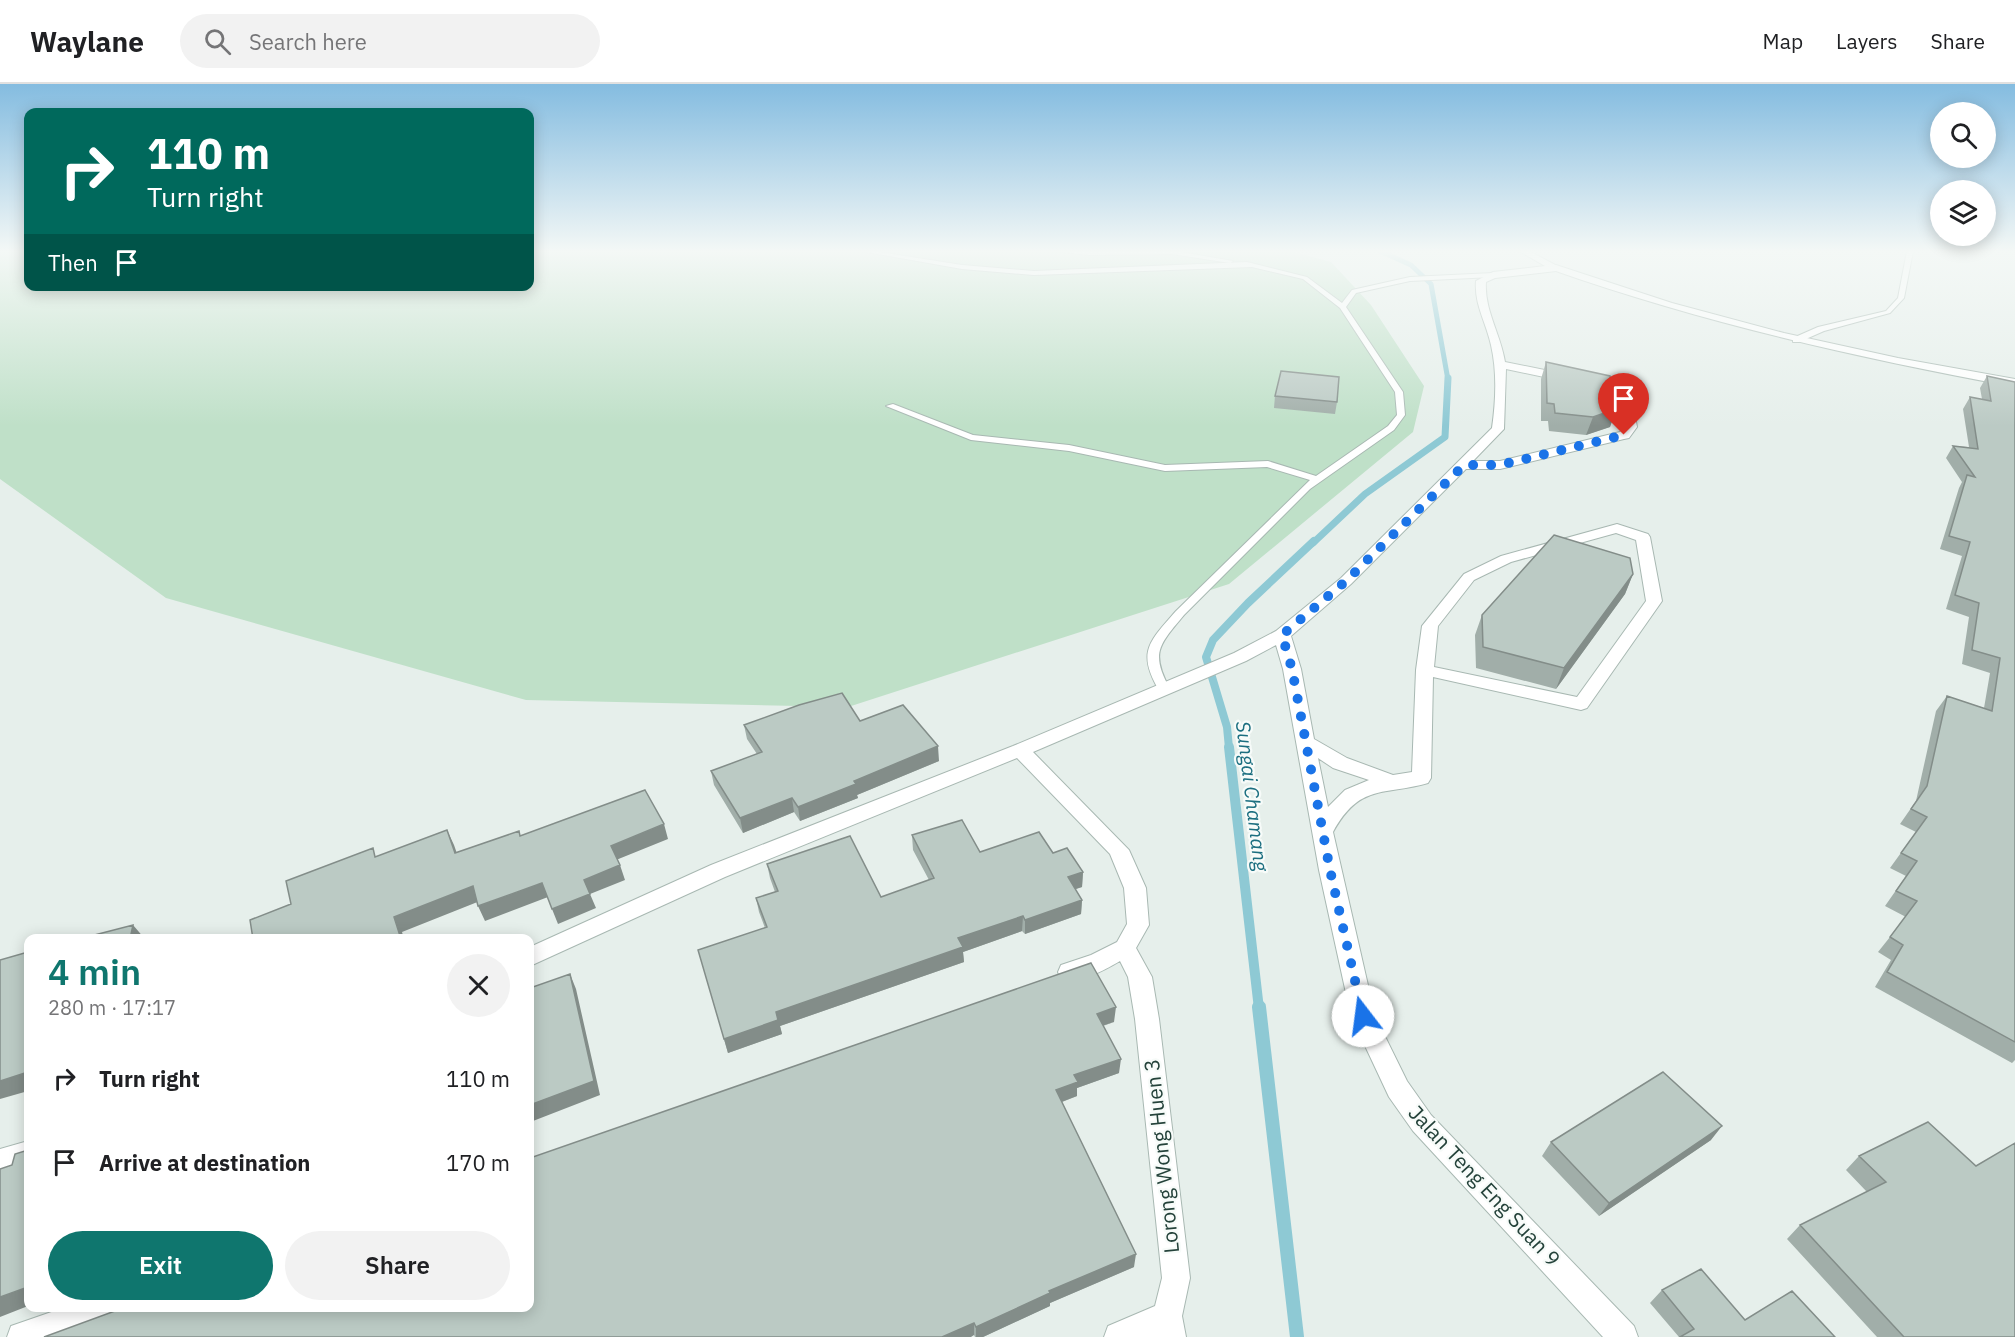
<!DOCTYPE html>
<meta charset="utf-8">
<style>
body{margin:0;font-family:"IBM Plex Sans",sans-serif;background:#f2f2f2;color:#202124;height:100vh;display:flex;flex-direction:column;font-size:22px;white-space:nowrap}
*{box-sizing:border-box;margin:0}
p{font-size:20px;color:#757577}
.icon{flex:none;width:33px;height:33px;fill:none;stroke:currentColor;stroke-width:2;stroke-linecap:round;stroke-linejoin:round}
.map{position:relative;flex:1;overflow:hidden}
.side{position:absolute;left:24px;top:850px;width:510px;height:378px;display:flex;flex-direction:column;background:#fff;border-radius:12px;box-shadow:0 3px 15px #0003}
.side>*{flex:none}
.banner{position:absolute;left:24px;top:24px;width:510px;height:183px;border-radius:12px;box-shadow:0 3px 15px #0003;background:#00695c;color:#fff;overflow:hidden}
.fabs{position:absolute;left:1930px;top:18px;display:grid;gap:12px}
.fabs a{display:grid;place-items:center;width:66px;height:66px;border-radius:50%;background:#fff;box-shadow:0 3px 15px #0003;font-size:30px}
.pin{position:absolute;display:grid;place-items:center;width:51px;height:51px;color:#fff;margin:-62px -26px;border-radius:50% 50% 50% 0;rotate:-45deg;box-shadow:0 0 6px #0007}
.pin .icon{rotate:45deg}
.me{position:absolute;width:66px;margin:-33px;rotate:345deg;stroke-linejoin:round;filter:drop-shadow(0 0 4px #0008)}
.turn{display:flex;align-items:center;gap:21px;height:126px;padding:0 24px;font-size:27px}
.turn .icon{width:78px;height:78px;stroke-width:2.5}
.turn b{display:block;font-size:42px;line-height:51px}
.then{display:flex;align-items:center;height:57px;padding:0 24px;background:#0003;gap:12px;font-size:22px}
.round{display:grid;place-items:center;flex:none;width:63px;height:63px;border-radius:32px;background:#f2f2f2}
.head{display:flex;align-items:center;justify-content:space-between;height:102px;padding:0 24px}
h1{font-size:36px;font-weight:600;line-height:45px;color:#0f766e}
.action{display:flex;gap:12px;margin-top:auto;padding:12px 24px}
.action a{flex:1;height:69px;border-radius:36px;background:#0f766e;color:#fff;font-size:24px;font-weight:600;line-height:69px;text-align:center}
.action a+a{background:#f2f2f2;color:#202124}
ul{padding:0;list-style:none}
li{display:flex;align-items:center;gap:18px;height:84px;padding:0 24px}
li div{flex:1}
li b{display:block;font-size:22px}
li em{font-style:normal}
header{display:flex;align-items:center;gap:36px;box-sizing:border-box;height:84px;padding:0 30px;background:#fff;border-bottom:2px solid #e0e0e0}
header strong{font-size:28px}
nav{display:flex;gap:33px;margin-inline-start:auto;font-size:21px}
.search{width:420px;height:54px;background:#f2f2f2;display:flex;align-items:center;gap:15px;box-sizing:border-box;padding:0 21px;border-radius:33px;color:#757577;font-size:22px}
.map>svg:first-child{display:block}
</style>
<header>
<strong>Waylane</strong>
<div class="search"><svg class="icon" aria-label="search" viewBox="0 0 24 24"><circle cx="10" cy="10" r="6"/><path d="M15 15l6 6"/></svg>Search here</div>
<nav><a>Map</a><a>Layers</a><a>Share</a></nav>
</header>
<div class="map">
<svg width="2015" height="1253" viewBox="0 0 2015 1253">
<rect width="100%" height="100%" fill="#e6efeb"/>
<path fill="#bfe0c8" d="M0 167H28V202H530V167H1290L1331 178 1371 221 1424 302 1413 348 1229 500 848 623 526 616 166 514 0 395Z"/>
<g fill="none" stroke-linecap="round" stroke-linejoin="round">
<path stroke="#8ec9d4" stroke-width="5" d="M1380 167 1411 181 1431 200 1448 296"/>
<path stroke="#8ec9d4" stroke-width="7" d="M1313 459 1365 410 1445 353 1448 294"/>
<path stroke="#8ec9d4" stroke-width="8" d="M1229 664 1227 643 1206 573 1213 556 1248 519 1314 457"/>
<path stroke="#8ec9d4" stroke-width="10" d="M1229 663 1259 925"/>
<path stroke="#8ec9d4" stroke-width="14" d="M1259 923 1297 1253"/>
<defs>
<path id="service" d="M861 167H873L962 181 1034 187 1247 178 1307 193 1342 219 1352 206 1410 193 1493 189 1496 191 1493 193 1410 197 1356 209 1346 223 1403 308 1405 331 1394 346 1310 405 1184 531C1159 561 1150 569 1170 605L1164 609 1160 608C1136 568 1149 558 1176 527L1310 396 1267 383 1165 387 1069 367 971 356 886 322 893 320 973 351 1069 361 1165 381 1268 377 1316 392 1388 342 1397 331 1395 308 1340 224 1303 195 1252 183 1034 191 962 185Z
M1055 167H1175L1233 177 1230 179 1172 170 1089 171Z
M1907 167H1913L1904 214 1890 229 1824 247 1799 258H1793V254L1818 243 1886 227 1898 214Z"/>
<path id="minor" d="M1519 167H1529L1561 184 1556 187 1495 194 1486 198C1484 226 1501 251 1505 278L1618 301 1631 311 1637 343 1629 354 1624 355 1500 385H1466L1351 500 1291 552 1301 585 1314 655 1347 674 1393 691 1412 688 1416 586 1422 542 1464 490 1501 472 1617 440 1648 450 1650 453 1662 517 1587 624 1581 626 1433 593 1431 694 1428 699C1383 712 1360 699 1333 748L1375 932 1407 997 1431 1031 1634 1242 1638 1253H1603L1413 1047 1389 1013 1351 932 1319 786 1283 585 1276 561 1246 577 1033 668 1129 766 1146 804 1149 841 1136 864 1152 893 1159 935 1190 1194 1182 1232 1186 1253H1104L1108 1242 1155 1222 1162 1194 1135 935 1128 893 1120 877C1105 886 1078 901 1061 895L1058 888 1061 881 1091 871 1117 858 1127 840 1124 804 1110 770 1017 674 725 793 530 882V863L711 781 1013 662 1234 569 1276 547 1341 494 1492 344C1496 316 1497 287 1491 261 1486 238 1474 220 1476 197L1493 188 1545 182ZM1506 285 1610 307 1619 313 1625 343 1620 348 1500 377H1473L1504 345ZM1616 449 1636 456 1646 517 1577 613 1434 583 1438 542 1474 496 1511 478ZM1318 674 1333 684 1369 696 1345 706 1328 723Z
M28 1057V1081L0 1091V1065Z
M63 1224H120L115 1234 64 1253H7L11 1242Z"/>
<path id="tertiary" d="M1556 181 1672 219 1784 249 1898 274 2015 295V303C1858 274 1704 239 1553 186L1551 184Z"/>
</defs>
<use href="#service" stroke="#a8b8b2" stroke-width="2"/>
<use href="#minor" stroke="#a8b8b2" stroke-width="2"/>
<use href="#tertiary" stroke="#a8b8b2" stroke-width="2"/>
<use href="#service" fill="#fff" fill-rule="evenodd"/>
<use href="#minor" fill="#fff" fill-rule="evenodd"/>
<use href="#tertiary" fill="#fff" fill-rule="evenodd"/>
</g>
<path fill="#a1aea9" d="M1546 278 1616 325 1610 343 1586 351 1549 347 1548 337H1541V295Z
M1987 292 2015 298V976L2012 979 1875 903 1891 876 1878 868 1906 833 1885 822 1906 792 1890 784 1916 748 1900 740 1916 717 1936 627 1947 612 1984 624 1990 589 1962 580 1969 533 1946 525 1962 472 1940 465 1959 404 1962 398 1946 374 1953 362 1969 363 1963 325 1970 313 1982 315 1980 304Z
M1275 312 1337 318 1335 330 1274 324Z
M1633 490 1625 510 1556 605 1476 584 1475 551 1482 531Z
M860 637 939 677 857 711 858 714 800 737 794 728 743 749 714 701 711 687 757 670 747 655 744 641Z
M912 751 980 768 1053 769 1083 788 1082 803 1075 805 1082 816 1081 830 1025 850 1022 847 963 868 964 878 780 942 782 950 728 969 698 866 765 844 759 828 756 814 775 808 770 794 767 780 881 813 929 796 913 766Z
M1114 938 1103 942 1119 989 1077 1004V1012L1062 1018 1134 1183 1050 1219V1222L983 1253H975L974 1251 71 1244 530 1074Z
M1928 1038 2015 1253H1877L1787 1155 1800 1141 1867 1108 1846 1086 1859 1072Z
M1711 1056 1599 1132 1542 1072 1551 1058Z
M1662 1206 1745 1236 1835 1253H1679L1650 1219Z"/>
<path fill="#838d89" d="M1616 325 1610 343 1586 351 1593 333Z
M1633 490 1625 510 1556 605 1564 584Z
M938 662 939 677 857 711 858 714 800 737 798 723 854 697Z
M792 714 794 728 743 749 740 734Z
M664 740 668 755 616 776 611 762Z
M447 746 454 761 462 784 455 769Z
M620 781 625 796 590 810 596 824 558 840 552 825 584 796Z
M1083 788 1082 803 1067 808 1068 793Z
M542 799 548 813 485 837 478 822Z
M473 802 480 817 402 848 404 855H401L394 833Z
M1082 816 1081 830 1025 850V836Z
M1023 832 1022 847 963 868 964 878 780 942 782 950 728 969 724 955 776 928 958 854Z
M133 841 145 855H130Z
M570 890 576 905 600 1011 533 1037 531 1034H530V1021Z
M1116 923 1114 938 1095 944 1097 930Z
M1121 975 1119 989 1077 1004V1012L1056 1020V1006L1074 991Z
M28 988V1007L0 1015V997Z
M1722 1042 1711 1056 1599 1132 1609 1119Z
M1136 1170 1134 1183 1050 1219V1222L983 1253H976V1243L1049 1207Z
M28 1203V1222L0 1233V1213Z
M974 1239V1251L971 1253H942Z"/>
<path fill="#bbcac4" stroke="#838d89" stroke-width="1.5" d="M1546 278 1610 292 1616 325 1593 333 1555 329 1554 320 1547 319Z
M1281 287 1339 293 1337 318 1275 312Z
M1987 292 2015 298V958L1887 888 1903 861 1890 853 1917 817 1896 807 1917 777 1901 769 1927 733 1911 725 1927 702 1947 612 1992 627 2000 574 1972 566 1979 519 1955 511 1970 458 1949 452 1967 391 1975 393 1953 362 1978 365 1970 313 1991 317Z
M1554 451 1630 474 1633 490 1564 584 1483 563 1482 531Z
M842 609 860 637 903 621 938 662 854 697 856 700 798 723 792 714 740 734 711 687 762 668 744 641 799 621Z
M645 706 664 740 611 762 620 781 584 796 590 810 552 825 542 799 478 822 473 802 394 833 401 855H253L250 836 291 820 286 797 373 764 375 773 447 746 455 769 519 747 520 752Z
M962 736 980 768 1039 748 1053 769 1067 764 1083 788 1068 793 1082 816 1025 836 1023 832 958 854 963 863 776 928 778 936 724 955 698 866 767 843 756 814 778 807 767 780 850 752 881 813 934 794 912 751Z
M133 841 130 855H79Z
M28 868V988L0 997V876Z
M1091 879 1116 923 1097 930 1121 975 1074 991 1078 998 1056 1006 1136 1170 1049 1207 1050 1209 976 1243 974 1239 942 1253H44L123 1224H530V1074Z
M570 890 594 997 530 1021V904Z
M1663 988 1722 1042 1609 1119 1551 1058Z
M1928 1038 1976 1082 2015 1059V1253H1904L1800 1141 1886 1098 1859 1072Z
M28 1066V1203L0 1213V1085L12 1081 15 1070Z
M1701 1185 1745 1236 1792 1207 1835 1253H1680L1694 1245 1662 1206Z"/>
<linearGradient id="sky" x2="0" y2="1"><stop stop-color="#84bce0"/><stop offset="0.49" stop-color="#f4f8f6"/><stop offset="1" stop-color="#f4f8f6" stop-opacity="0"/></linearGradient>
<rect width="2015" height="342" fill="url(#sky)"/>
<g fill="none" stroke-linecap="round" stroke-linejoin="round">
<path stroke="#1a73e8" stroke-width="10" stroke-dasharray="0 18" d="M1363 932 1330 786 1292 585 1282 551 1346 497 1464 381H1500L1624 351"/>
</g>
<g text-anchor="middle" stroke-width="4.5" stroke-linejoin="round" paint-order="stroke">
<g font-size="20" font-style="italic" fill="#1c6f80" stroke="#f7fbf9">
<text transform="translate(1252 712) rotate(83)" y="7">Sungai Chamang</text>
</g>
<g font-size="21" fill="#24423a" stroke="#f7fbf9">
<text transform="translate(1162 1072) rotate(-96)" y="7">Lorong Wong Huen 3</text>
<text transform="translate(1484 1102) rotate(47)" y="7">Jalan Teng Eng Suan 9</text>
</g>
</g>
</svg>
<div class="fabs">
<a><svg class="icon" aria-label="search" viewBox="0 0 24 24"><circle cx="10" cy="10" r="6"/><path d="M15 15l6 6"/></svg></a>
<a><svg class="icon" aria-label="layers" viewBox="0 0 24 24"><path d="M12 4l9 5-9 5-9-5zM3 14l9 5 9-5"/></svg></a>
</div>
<div class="pin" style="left:1624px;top:351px;background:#d93025"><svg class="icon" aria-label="arrive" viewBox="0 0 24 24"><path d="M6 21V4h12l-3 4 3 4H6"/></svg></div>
<svg class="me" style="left:1363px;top:932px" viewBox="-20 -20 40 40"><circle r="19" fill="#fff"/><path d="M0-13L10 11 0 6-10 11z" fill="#1a73e8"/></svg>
<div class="banner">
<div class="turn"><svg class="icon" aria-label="right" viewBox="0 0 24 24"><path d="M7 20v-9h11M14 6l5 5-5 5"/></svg><div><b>110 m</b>Turn right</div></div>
<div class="then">Then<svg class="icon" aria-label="arrive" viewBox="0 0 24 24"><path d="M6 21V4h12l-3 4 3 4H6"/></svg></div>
</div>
<section class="side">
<div class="head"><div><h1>4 min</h1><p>280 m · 17:17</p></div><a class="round"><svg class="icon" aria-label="close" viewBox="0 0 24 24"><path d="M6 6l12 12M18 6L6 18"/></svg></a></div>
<ul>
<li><svg class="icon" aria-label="right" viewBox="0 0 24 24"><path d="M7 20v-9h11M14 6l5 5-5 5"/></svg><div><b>Turn right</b></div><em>110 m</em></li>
<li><svg class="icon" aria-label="arrive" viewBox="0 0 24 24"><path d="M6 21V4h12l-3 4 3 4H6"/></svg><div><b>Arrive at destination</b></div><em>170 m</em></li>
</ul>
<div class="action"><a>Exit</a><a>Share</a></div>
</section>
</div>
